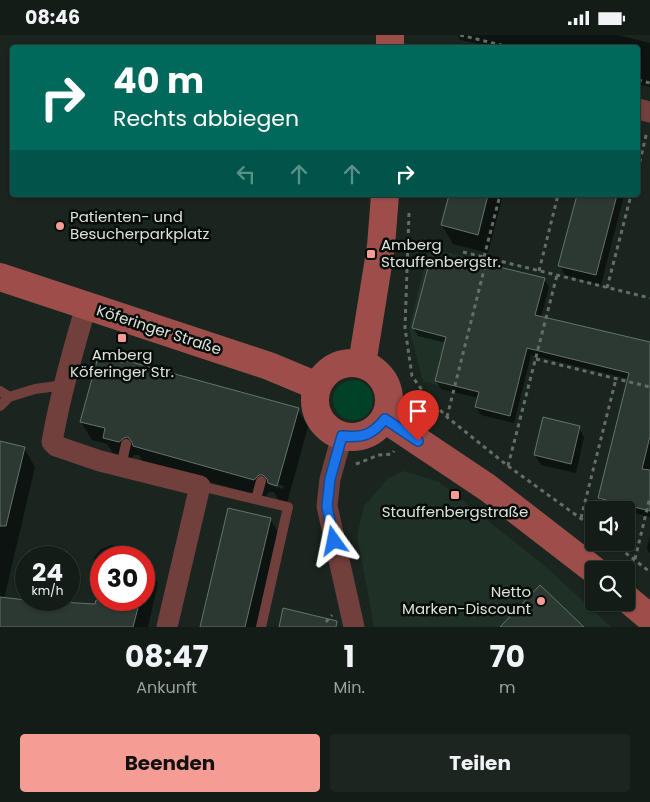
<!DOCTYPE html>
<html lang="de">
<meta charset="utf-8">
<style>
body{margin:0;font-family:Poppins,sans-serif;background:#1c251f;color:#f1f3f6;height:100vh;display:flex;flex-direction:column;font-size:19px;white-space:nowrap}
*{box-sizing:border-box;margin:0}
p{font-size:16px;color:#9da1a1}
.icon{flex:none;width:28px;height:28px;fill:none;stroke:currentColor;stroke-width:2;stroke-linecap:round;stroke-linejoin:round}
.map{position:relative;height:592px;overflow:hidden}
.sheet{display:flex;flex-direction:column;background:#131c16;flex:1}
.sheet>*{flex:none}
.banner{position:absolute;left:10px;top:10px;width:630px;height:152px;border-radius:5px;box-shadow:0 1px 4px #0004,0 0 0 1px #323a35;background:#00695c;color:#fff;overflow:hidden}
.tools{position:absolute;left:585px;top:466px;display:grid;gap:10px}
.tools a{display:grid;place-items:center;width:50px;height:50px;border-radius:5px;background:#131c16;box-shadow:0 1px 4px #0004,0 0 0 1px #323a35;font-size:25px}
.speed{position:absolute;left:15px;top:511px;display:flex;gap:10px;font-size:25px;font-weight:700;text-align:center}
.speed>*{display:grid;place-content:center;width:65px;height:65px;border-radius:50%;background:#131c16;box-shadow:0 1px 4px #0004,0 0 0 1px #323a35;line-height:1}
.speed small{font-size:12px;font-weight:400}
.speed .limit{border:8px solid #d22;background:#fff;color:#111}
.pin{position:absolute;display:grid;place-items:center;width:42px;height:42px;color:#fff;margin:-51px -21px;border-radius:50% 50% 50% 0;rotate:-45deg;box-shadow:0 0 5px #0007}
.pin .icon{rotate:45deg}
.me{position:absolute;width:55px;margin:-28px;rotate:348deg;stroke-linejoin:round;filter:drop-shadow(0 0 4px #0008)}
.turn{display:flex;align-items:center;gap:18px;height:105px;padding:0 20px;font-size:22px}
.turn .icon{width:65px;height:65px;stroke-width:2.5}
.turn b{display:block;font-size:35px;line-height:42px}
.lanes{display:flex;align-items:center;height:48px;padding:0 20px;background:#0003;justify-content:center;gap:25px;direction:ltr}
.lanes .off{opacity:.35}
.eta{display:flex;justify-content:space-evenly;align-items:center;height:85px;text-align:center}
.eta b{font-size:30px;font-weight:700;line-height:35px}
.button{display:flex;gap:10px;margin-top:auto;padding:10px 20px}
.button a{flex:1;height:58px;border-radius:5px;background:#f59c95;color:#111;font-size:20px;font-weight:700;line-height:58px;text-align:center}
.button a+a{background:#1c251f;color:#f1f3f6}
.status{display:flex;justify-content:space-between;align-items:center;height:35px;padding:0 25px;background:#131c16;direction:ltr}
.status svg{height:14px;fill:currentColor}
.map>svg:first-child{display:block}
</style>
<div class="status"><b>08:46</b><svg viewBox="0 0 49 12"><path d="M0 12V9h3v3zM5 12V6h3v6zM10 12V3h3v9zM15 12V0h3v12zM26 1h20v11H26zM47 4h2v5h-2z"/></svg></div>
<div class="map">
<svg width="650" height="592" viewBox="0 0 650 592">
<rect width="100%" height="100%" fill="#19251e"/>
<path fill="#1f3127" d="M429 213 484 226 452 355 423 346 409 293Z
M404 436 439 447 544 530 611 592H374L357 500 364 471 388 443Z"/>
<path fill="#004128" d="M333 365a20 20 0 1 1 40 0a20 20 0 1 1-40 0Z"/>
<path fill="#0007" fill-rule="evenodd" d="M458 0H619L650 8V52L638 49V12H492L460 5Z
M450 160H503L488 218 453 209 442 190Z
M578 160H624L601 250 565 240 560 230Z
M465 235 544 244 549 252 541 282 650 309V482L626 476V475H620L604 471 599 463 629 344 531 320 514 388 481 380 476 372 478 363 441 354 436 346 446 308 418 301 413 293Z
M298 374 308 392 287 468 279 466 274 457H269L265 462 144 429 139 420H134L130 425 114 420 107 409 92 405 81 387ZM269 447 284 451 283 454 269 450Z
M579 392 584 402 576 438 541 430 535 420Z
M0 407 24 413 35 432 4 564 96 570 101 547V565H144V529L148 530 158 548 148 592H0Z
M270 484 285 509 265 592H201Z
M650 500V519L647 513Z
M112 510 126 517 129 522H101V545L95 535 94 523 101 514Z"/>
<path fill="#2c3932" stroke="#65736b" d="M449 160H488L478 200 441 190Z
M577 160H617L596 240 558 231Z
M466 224 545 243 535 280 650 307V401L642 434 650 435V476L598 463 629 338 527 313 510 381 475 372 479 357 435 346 446 302 412 293 430 225 464 234Z
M98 322 123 328 124 325 299 373 277 451 268 448 267 444 263 440H259L254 445 133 411 132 407 128 402 124 403 119 407 103 403 105 393 80 387Z
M543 382 580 391 571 429 534 420Z
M0 406 25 412 6 491H0Z
M228 473 271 483 245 592H200Z
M540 550 584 592H500Z
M0 562 26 565 95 569 96 565H140L133 592H0Z
M283 573 337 586 336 592H279Z"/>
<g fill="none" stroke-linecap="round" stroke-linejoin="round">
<path stroke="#636e67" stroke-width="3" stroke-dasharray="4 4" stroke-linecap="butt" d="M460 0 509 12
M638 45 650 48
M638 135 647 96
M409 178 405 293 412 341 427 362 447 382 508 431 594 493
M463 217 650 263
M484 222 500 160
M539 236 558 160
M607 253 631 160
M536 324 650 352
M416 378 427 362
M447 382 487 223
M356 429 379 420 392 419 394 416
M508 431 557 240
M581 483 616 344
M613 508 650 537
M635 524 650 462
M326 587 332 580"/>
<path stroke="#713f3c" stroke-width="10" d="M0 356 9 362
M0 371 9 362 35 354 64 350
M121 431 126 409
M200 451 288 472 261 592
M256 464 261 446"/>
<path stroke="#713f3c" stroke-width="21" d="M638 74 650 77
M86 271C73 316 60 361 52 407L56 411 100 426 200 451 167 592
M342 401 330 444 327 471 354 592"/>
<path stroke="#9d4e4a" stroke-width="28" d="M390 0V12
M0 242 269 331 317 351
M315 365a37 37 0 1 1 74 0a37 37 0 1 1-74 0Z
M362 329 381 211 385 160
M385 384 488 453 594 535
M626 563 650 583"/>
</g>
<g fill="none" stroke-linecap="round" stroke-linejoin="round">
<defs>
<path id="route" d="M334 506 327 471 330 444 342 401C363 403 372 400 385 384L418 406"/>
</defs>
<use href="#route" stroke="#114b97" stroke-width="12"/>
<use href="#route" stroke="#1a73e8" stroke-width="9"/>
</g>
<g fill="#f59c95" stroke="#070c09" stroke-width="2">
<circle cx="60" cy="191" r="5"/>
<rect x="366" y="214" width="10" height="10" rx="2.5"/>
<rect x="117" y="298" width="10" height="10" rx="2.5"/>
<rect x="450" y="455" width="10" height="10" rx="2.5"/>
<circle cx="541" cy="566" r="5"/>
</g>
<g text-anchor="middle" stroke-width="5" stroke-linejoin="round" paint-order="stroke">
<g font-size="15" fill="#dae2dd" stroke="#070c09" text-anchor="start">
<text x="70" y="187">Patienten- und<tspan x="70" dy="17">Besucherparkplatz</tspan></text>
<text x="381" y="215">Amberg<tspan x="381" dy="17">Stauffenbergstr.</tspan></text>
<text x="122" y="325" text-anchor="middle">Amberg<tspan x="122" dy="17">Köferinger Str.</tspan></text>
<text x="455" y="482" text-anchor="middle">Stauffenbergstraße</text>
<text x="531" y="562" text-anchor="end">Netto<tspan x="531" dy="17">Marken-Discount</tspan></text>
</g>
<g font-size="15" fill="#dae2dd" stroke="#070c09">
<text transform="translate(159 295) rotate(18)" y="5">Köferinger Straße</text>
</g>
</g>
</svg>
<div class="tools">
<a><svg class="icon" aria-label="sound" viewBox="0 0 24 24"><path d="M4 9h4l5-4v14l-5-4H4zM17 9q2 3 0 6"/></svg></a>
<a><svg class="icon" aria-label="search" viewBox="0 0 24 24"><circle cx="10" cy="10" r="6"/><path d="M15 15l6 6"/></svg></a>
</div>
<div class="speed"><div>24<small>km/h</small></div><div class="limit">30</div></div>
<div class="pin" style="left:418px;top:406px;background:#d93025"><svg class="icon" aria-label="arrive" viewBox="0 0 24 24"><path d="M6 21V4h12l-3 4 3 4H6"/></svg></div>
<svg class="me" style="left:334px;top:506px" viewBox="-20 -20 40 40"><path d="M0-17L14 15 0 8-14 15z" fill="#1a73e8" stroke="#fff" stroke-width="4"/></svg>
<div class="banner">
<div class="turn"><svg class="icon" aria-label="right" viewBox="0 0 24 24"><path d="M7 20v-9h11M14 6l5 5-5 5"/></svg><div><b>40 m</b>Rechts abbiegen</div></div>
<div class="lanes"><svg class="icon off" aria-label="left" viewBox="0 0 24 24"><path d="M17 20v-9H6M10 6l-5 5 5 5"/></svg><svg class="icon off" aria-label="ahead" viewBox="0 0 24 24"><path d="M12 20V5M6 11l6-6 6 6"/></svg><svg class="icon off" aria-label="ahead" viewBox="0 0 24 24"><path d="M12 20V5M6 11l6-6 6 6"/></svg><svg class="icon" aria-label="right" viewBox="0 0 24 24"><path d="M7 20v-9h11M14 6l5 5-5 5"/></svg></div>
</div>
</div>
<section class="sheet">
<div class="eta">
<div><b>08:47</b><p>Ankunft</p></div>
<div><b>1</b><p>Min.</p></div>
<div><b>70</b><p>m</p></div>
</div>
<div class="button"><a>Beenden</a><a>Teilen</a></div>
</section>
